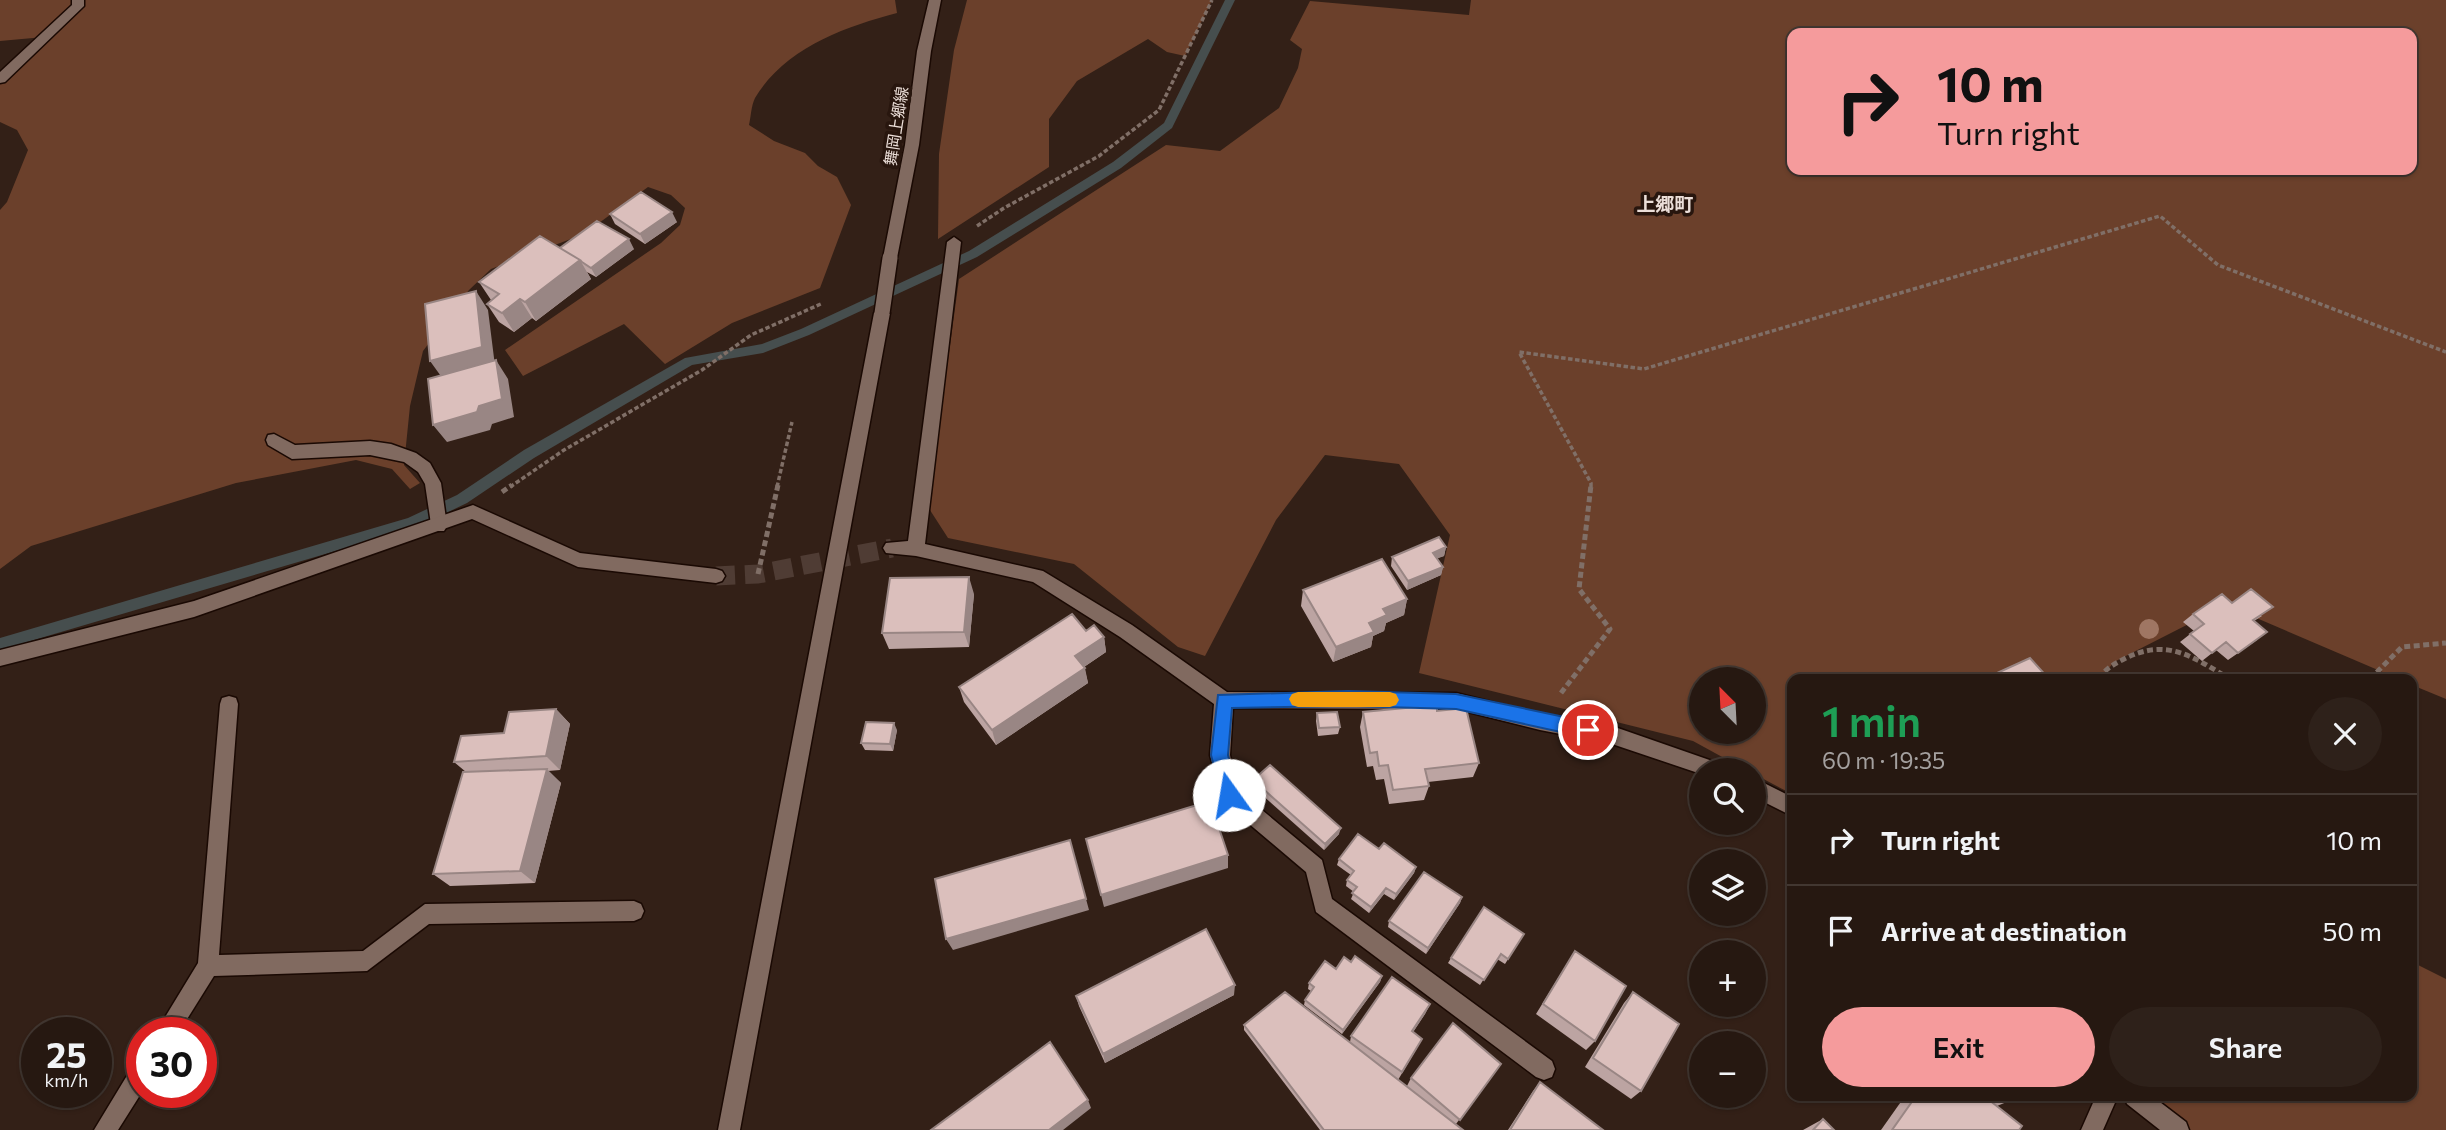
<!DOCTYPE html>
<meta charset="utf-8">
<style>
body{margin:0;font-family:Commissioner,"Noto Sans JP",sans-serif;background:#2e211a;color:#f1f3f6;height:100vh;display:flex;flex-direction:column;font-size:26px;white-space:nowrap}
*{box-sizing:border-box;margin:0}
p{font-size:23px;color:#a4a09f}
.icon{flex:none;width:38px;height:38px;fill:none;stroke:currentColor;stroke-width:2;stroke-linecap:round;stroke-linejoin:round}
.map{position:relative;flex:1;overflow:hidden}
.side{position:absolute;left:1787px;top:674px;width:630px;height:427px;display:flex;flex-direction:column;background:#261811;border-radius:14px;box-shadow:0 2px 5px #0004,0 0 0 2px #423731}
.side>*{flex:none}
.top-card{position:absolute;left:1787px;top:28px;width:630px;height:147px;border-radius:14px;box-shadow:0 2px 5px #0004,0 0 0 2px #423731;background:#f59b9c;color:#111;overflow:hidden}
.needle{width:46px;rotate:336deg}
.tools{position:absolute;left:1689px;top:667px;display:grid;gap:14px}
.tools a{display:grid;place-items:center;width:77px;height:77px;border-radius:50%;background:#261811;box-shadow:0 2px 5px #0004,0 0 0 2px #423731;font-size:35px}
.speed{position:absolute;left:21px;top:1017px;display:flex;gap:14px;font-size:35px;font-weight:700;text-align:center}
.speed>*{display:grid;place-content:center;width:91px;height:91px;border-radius:50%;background:#261811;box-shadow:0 2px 5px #0004,0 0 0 2px #423731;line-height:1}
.speed small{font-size:18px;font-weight:400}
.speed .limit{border:10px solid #d22;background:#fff;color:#111}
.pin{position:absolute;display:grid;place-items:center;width:60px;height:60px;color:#fff;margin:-30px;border:4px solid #fff;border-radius:50%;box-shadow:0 2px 7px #0007}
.me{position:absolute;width:77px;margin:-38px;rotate:347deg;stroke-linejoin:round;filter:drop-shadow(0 0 5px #0008)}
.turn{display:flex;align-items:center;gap:24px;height:147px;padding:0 35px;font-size:32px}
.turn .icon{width:91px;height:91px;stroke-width:2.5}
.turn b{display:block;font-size:49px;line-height:60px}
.round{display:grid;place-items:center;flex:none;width:74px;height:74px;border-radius:37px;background:#2e211a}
.headline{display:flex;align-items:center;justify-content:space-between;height:119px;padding:0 35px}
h1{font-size:42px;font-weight:600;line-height:52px;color:#1e9e55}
.action{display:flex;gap:14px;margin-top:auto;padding:14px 35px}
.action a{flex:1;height:80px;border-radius:42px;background:#f59b9c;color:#111;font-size:28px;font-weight:600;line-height:80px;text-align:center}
.action a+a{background:#2e211a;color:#f1f3f6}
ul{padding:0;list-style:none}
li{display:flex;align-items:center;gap:21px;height:91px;padding:0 35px;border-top:2px solid #423731}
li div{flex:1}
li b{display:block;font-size:26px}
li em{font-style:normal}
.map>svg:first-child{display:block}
</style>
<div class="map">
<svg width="2446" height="1130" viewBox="0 0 2446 1130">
<rect width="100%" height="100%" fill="#332017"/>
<path fill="#6b402b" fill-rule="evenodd" d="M0 0H895L897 13C844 27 785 48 755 98 751 106 751 117 749 125L774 141 805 153 818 166 837 177 851 205 820 288 732 323 665 364 624 324 523 376 505 350 661 243 680 225 685 208 671 195 648 187 584 234 491 269 469 290 423 351 410 406 404 465 420 483 410 489 392 469 356 460 236 483 31 546 0 569V210L7 202 28 150 17 130 0 122V79L44 37 0 41Z
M967 0H1212L1185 56 1167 52 1148 39 1077 81 1049 119V167L938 239 939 154 954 50Z
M1471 0H2446V699L2412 685V679H2399L2226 605 2114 662 2100 679H1792V794L1754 774V770H1746L1693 741 1419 673 1450 535 1399 464 1325 455 1276 520 1205 656 1178 647 1074 564 948 538 928 507 959 279 1166 145 1220 151 1279 108 1298 68 1302 49 1290 40 1310 1 1469 15ZM1792 33H2412V170H1792ZM1701 679H1754V732H1701Z
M2412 962 2446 979V1130H2182L2145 1096H2412Z"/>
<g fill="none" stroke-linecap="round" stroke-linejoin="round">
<path fill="#464e4e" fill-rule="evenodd" d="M1225 0H1235L1172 128 1121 168 977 257 809 335 763 353 692 365 534 458 467 503 417 527 0 650V638L408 518 457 495 524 450 685 358 762 344 801 329 969 251 1113 162 1164 123Z"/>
<path stroke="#4f3c34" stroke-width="19" stroke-dasharray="19 10" stroke-linecap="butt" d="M716 576 758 574 892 548"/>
<defs>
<path id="service" d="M274 434 295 445 370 441 391 444 416 453 430 463 441 483 447 526 444 531H432L425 484 418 472 404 462 370 455 292 459 268 445 266 440 268 435Z
M229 696 236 698 238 704 219 955 363 951 425 904 634 901 641 904 644 911 641 918 634 921 429 924 367 971 214 976 179 1032H156L198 963 220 704 222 698Z
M142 1061V1092L118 1130H94L134 1064Z"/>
<path id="minor" d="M72 0H84V6L5 82 0 83V72L72 5Z
M954 237 961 242 925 544 1043 571 1132 625 1227 692 1456 693 1540 714 1612 726 1721 764 1724 770H1701V774L1612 744 1540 730 1456 709 1233 708 1230 755 1238 790 1322 860 1332 899 1552 1061 1555 1069 1552 1077 1544 1080 1536 1077 1316 912 1306 872 1222 801 1210 755 1214 704 1120 637 1033 582 916 556 886 553 883 548 886 543 908 541 947 242Z
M473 505 580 553 716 569 722 571 725 576 722 581 716 583 578 567 472 519 194 617 0 666V650L194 601Z
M1754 778 1792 797V816L1754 797Z
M2096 1096H2118L2103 1130H2081Z
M2124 1096H2152L2186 1122 2189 1130H2160L2127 1104Z"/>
<path id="tertiary" d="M929 0H941L931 51 919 145 897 258 890 263 883 258 905 145 917 51Z
M882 307 890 313 740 1130H718L874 313Z"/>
</defs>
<use href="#service" stroke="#1a0903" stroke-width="3"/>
<use href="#minor" stroke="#1a0903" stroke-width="3"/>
<use href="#tertiary" stroke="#1a0903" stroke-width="3"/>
<path stroke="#806f67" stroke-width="3.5" stroke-dasharray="4.5 2.5" stroke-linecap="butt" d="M977 226 1004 208 1099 156 1159 110 1212 0
M510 487 564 450 702 370 751 335 823 303
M777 487 792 422
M1591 487V483L1519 352 1644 369 2160 216 2218 265 2446 352"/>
<path stroke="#806f67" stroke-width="5" stroke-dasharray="6 3.5" stroke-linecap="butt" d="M502 492 512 485
M758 574 778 485
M2099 679C2105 669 2114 664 2124 659 2167 637 2193 657 2230 679
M2370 679 2402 647 2446 643
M1561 693 1610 629 1579 589 1591 485"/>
<use href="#service" fill="#816a60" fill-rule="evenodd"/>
<use href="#minor" fill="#816a60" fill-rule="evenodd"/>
<use href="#tertiary" fill="#816a60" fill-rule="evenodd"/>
<defs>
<path id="tertiary-bridge" d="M882 313 890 258"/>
</defs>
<use href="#tertiary-bridge" stroke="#1a0903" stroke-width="18" stroke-linecap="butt"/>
<use href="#tertiary-bridge" stroke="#816a60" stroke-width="15"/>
</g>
<circle fill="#9f7663" cx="2149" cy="629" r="10"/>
<path fill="#bca4a2" d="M610 214 677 222 645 244 615 224Z
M560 248 634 249 596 277 587 272 591 279 536 321 532 318 514 332 499 322 487 304 491 300 479 282Z
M1446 547 1444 556 1437 558 1443 567 1441 575 1407 590 1391 566 1392 557Z
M1303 590 1407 599 1404 615 1386 623 1384 631 1373 636 1371 647 1333 662 1301 606Z
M974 594 969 647 889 649 882 633Z
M2232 603 2262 616 2254 621 2257 640 2228 660 2216 650 2202 661 2180 642 2194 631 2183 622 2193 614Z
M1086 631 1104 637 1106 652 1084 667 1088 683 996 745 964 702 959 687Z
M556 709 570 724 560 770 548 771 561 783 535 883 450 886 433 874 466 772 454 762 504 733Z
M1437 711 1479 763 1473 777 1428 782 1429 786 1424 800 1389 804 1384 779 1376 780 1373 766 1367 767 1360 727 1363 712Z
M1317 713 1340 727 1338 734 1318 736 1316 721Z
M897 730 893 751 865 750 861 743Z
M1253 780 1339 834 1324 850 1253 787Z
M1379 849 1416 867 1414 873 1394 900 1384 894 1369 913 1351 899 1354 892 1346 886 1347 880 1351 875 1337 865 1339 859Z
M1462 897 1460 903 1426 954 1388 927 1389 921Z
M1524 934 1505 964 1497 959 1480 985 1448 963 1451 958Z
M1575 951 1595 1041 1586 1050 1536 1014 1568 962Z
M1351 962 1382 976 1380 982 1342 1034 1304 1005 1305 1000 1311 991 1308 989 1309 983Z
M1633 992 1641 1091 1631 1099 1585 1067 1624 1003Z
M1234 995 1105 1063 1079 1006 1076 996Z
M1430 1004 1425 1014 1413 1032 1417 1048 1398 1080 1407 1086 1411 1078 1501 1064 1456 1124 1463 1130H1320L1244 1030V1025L1350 1042 1351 1036Z
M1540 1082 1603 1130H1508L1533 1091Z
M1905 1096H2018L2014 1099 1997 1106 2019 1130H1881Z
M1823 1119 1834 1130H1803Z"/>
<path fill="#998684" d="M672 212 677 222 645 244 640 234Z
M629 239 634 249 596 277 591 268Z
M580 260 591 279 536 321 525 302Z
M476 291 488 310 495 366 443 379 430 361Z
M520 299 532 318 514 332 502 313Z
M496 360 508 379 514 417 492 424 490 430 447 442 433 425Z
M1446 547 1444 556 1431 561 1433 553Z
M1443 567 1441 575 1407 590 1408 581Z
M969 577 974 594 969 647 964 632Z
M1407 599 1404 615 1386 623 1384 631 1373 636 1371 647 1333 662 1336 647 1369 623 1383 609Z
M1104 637 1106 652 1078 671 1075 656Z
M1085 668 1088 683 996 745 992 730Z
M556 709 570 724 560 770 546 756Z
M894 723 897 730 893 751 890 744Z
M547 769 561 783 535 883 520 871Z
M1341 828 1339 834 1324 850 1325 844Z
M1228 855V868L1104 907 1101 895Z
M1416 867 1414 873 1394 900 1396 894Z
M1386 888 1384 894 1369 913 1371 907Z
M1462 897 1460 903 1426 954 1428 948Z
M1086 899 1089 910 953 950 946 939Z
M1382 976 1380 982 1342 1034 1343 1030Z
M1235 985 1234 995 1105 1063 1103 1054Z
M1430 1004 1425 1014 1408 1040 1412 1031Z
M1088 1100 1091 1108 1063 1130H1049Z"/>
<path fill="#dbbfbc" stroke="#998684" stroke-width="2" d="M641 192 672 212 640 234 610 214Z
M597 221 629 239 591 268 582 262 580 260 560 248Z
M540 236 580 260 525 302 520 299 502 313 487 304 499 294 479 282Z
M476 291 482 347 430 361 425 304Z
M496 360 502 399 479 406 477 412 433 425 428 379Z
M1439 537 1446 547 1433 553 1443 567 1408 581 1392 557Z
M1382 559 1407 599 1383 609 1387 615 1369 623 1374 632 1336 647 1303 590Z
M969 577 964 632 882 633 890 578Z
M2251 589 2273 607 2253 620 2267 632 2238 653 2226 642 2212 653 2190 634 2204 624 2193 614 2222 594 2232 603Z
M1072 614 1086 631 1094 625 1104 637 1075 656 1085 668 992 730 959 687Z
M2030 658 2049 679H1984Z
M1437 705V711L1466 708 1479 763 1425 769 1429 786 1393 790 1388 765 1379 766 1377 752 1370 753 1363 712Z
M556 709 546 756 454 762 461 736 504 733 509 712Z
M1337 712 1340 727 1319 728 1317 713Z
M866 722 894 723 890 744 861 743Z
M1270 765 1341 828 1325 844 1253 780Z
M547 769 520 871 433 874 463 772Z
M1210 801 1228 855 1101 895 1086 839Z
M1358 834 1379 849 1384 843 1416 867 1396 894 1386 888 1371 907 1352 893 1357 887 1347 880 1354 871 1339 859Z
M1070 840 1086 899 946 939 935 879Z
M1424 872 1462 897 1428 948 1389 921Z
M1484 907 1524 934 1508 959 1501 954 1484 980 1451 958Z
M1206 929 1235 985 1103 1054 1076 996Z
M1575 951 1626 986 1595 1041 1543 1004Z
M1355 956 1382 976 1343 1030 1305 1000 1314 987 1309 983 1325 961 1336 969 1344 957 1351 962Z
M1392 977 1430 1004 1412 1031 1422 1039 1402 1072 1351 1036Z
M1285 992 1463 1130H1324L1244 1025Z
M1633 992 1679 1024 1641 1091 1593 1058Z
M1453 1023 1501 1064 1460 1120 1411 1078Z
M1050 1042 1088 1100 1049 1130H931Z
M1540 1082 1603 1130H1510Z
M1916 1096H1984L2022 1126 2019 1130H1892Z
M1823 1119 1834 1130H1813Z"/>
<path fill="#1a73e8" stroke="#114b97" stroke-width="2" d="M1348 691 1456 694 1588 722 1594 725 1596 730 1594 736 1588 738 1456 709 1348 706 1232 708 1228 755 1238 795 1235 801 1229 803 1223 801 1211 755 1218 695Z"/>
<path fill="#f59e0b" d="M1298 692H1390L1396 694 1399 700 1396 705 1390 707H1298L1292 705 1289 699 1292 694Z"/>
<g text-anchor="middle" stroke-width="7" stroke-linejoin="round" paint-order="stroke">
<g font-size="16" fill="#ebded8" stroke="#28160e">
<text transform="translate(896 126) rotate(-81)" y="6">舞岡上郷線</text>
</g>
<g font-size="19" font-weight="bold" fill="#ebded8" stroke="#28160e">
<text x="1665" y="211">上郷町</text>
</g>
</g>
</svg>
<div class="tools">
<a><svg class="needle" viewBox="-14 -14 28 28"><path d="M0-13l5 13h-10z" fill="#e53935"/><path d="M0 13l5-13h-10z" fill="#a4a09f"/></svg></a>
<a><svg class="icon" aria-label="search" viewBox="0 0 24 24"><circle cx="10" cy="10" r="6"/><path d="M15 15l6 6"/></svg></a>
<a><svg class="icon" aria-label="layers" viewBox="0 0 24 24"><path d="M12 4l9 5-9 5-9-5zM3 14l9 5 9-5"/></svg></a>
<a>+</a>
<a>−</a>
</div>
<div class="speed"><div>25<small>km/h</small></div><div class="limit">30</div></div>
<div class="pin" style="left:1588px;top:730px;background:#d93025"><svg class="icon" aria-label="arrive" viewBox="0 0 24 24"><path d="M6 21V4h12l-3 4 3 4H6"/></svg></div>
<svg class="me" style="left:1229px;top:795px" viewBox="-20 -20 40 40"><circle r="19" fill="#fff"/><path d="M0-13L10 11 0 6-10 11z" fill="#1a73e8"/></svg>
<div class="top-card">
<div class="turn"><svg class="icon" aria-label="right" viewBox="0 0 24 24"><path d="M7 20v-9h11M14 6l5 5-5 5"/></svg><div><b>10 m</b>Turn right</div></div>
</div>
<section class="side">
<div class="headline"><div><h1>1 min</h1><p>60 m · 19:35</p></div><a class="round"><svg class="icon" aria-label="close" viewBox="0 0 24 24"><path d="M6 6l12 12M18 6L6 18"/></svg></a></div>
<ul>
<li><svg class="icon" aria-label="right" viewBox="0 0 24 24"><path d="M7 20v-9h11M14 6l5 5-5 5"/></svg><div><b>Turn right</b></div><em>10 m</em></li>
<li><svg class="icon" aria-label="arrive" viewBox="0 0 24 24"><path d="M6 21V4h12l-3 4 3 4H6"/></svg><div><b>Arrive at destination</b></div><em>50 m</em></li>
</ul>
<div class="action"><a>Exit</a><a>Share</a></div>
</section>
</div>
